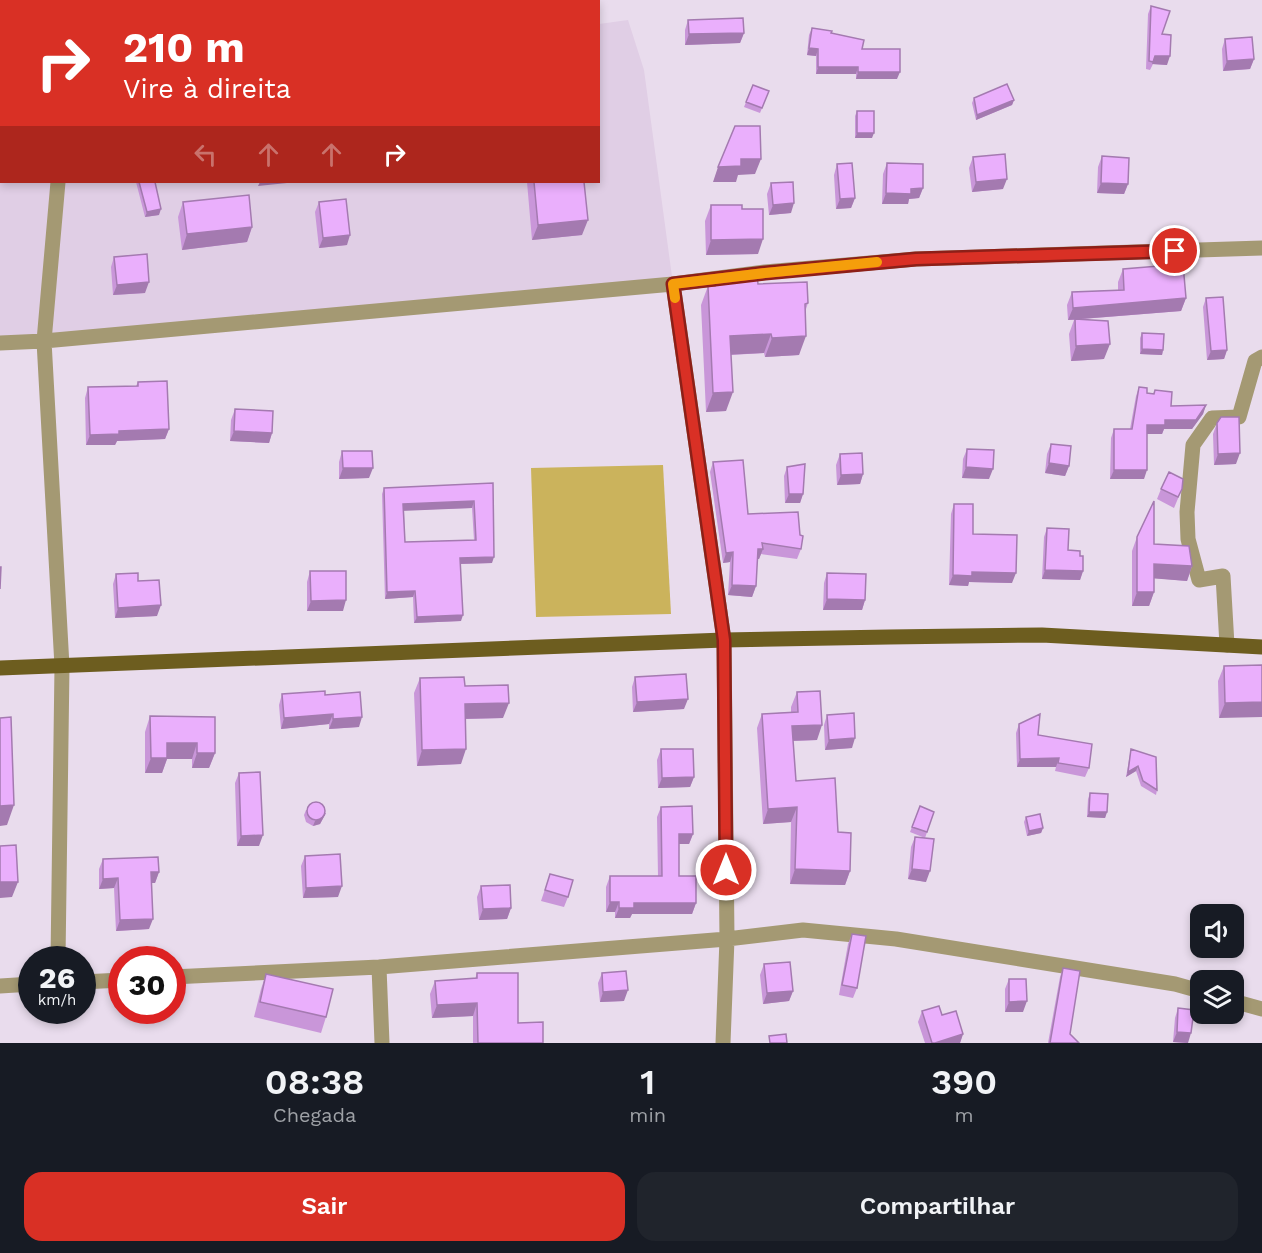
<!DOCTYPE html>
<html lang="pt">
<meta charset="utf-8">
<style>
body{margin:0;font-family:"Work Sans",sans-serif;background:#20242c;color:#f1f3f6;height:100vh;display:flex;flex-direction:column;font-size:22px;white-space:nowrap}
*{box-sizing:border-box;margin:0}
p{font-size:20px;color:#9ea1a6}
.icon{flex:none;width:33px;height:33px;fill:none;stroke:currentColor;stroke-width:2;stroke-linecap:round;stroke-linejoin:round}
.map{position:relative;height:1043px;overflow:hidden}
.side{display:flex;flex-direction:column;background:#171b24;flex:1}
.side>*{flex:none}
.banner{position:absolute;left:0px;top:0px;width:600px;height:183px;box-shadow:0 3px 9px #0003;background:#d93025;color:#fff;overflow:hidden}
.tools{position:absolute;left:1190px;top:904px;display:grid;gap:12px}
.tools a{display:grid;place-items:center;width:54px;height:54px;border-radius:12px;background:#171b24;box-shadow:0 3px 9px #0003;font-size:30px}
.speed{position:absolute;left:18px;top:946px;display:flex;gap:12px;font-size:30px;font-weight:700;text-align:center}
.speed>*{display:grid;place-content:center;width:78px;height:78px;border-radius:50%;background:#171b24;box-shadow:0 3px 9px #0003;line-height:1}
.speed small{font-size:15px;font-weight:400}
.speed .limit{border:9px solid #d22;background:#fff;color:#111}
.pin{position:absolute;display:grid;place-items:center;width:51px;height:51px;color:#fff;margin:-26px;border:3px solid #fff;border-radius:50%;box-shadow:0 2px 6px #0007}
.me{position:absolute;width:66px;margin:-33px;rotate:0deg;stroke-linejoin:round;filter:drop-shadow(0 0 4px #0008)}
.turn{display:flex;align-items:center;gap:21px;height:126px;padding:0 24px;font-size:27px}
.turn .icon{width:78px;height:78px;stroke-width:2.5}
.turn b{display:block;font-size:42px;line-height:51px}
.lanes{display:flex;align-items:center;height:57px;padding:0 24px;background:#0003;justify-content:center;gap:30px;direction:ltr}
.lanes .off{opacity:.35}
.eta{display:flex;justify-content:space-evenly;align-items:center;height:102px;text-align:center}
.eta b{font-size:36px;font-weight:600;line-height:42px}
.button{display:flex;gap:12px;margin-top:auto;padding:12px 24px}
.button a{flex:1;height:69px;border-radius:18px;background:#d93025;color:#fff;font-size:24px;font-weight:600;line-height:69px;text-align:center}
.button a+a{background:#20242c;color:#f1f3f6}
.map>svg:first-child{display:block}
</style>
<div class="map">
<svg width="1262" height="1043" viewBox="0 0 1262 1043">
<rect width="100%" height="100%" fill="#e9dced"/>
<path fill="#e0cee5" d="M628 20 644 70 673 284 0 343V64H2V182H598L599 24Z"/>
<path fill="#cbb35c" d="M663 465 671 614 536 617 531 468Z"/>
<g fill="none" stroke-linecap="round" stroke-linejoin="round">
<path stroke="#a49973" stroke-width="15" d="M58 182 44 341 62 666 58 960
M673 284 724 640 727 939 723 1043
M0 343 44 341 673 284 765 272 916 259 1262 248
M1227 645 1223 576 1199 580 1188 539 1187 512 1193 445 1212 418 1239 417 1255 361 1262 357
M379 967 382 1043
M172 977 379 967 727 939 803 930 896 939 1175 984 1200 991
M82 982 122 980
M0 986 32 984
M1233 1001 1262 1009"/>
<path stroke="#6d5d1f" stroke-width="15" d="M0 668 724 640 889 637 1042 635 1262 647"/>
</g>
<path fill="#c996d9" fill-rule="evenodd" d="M1151 6 1162 34 1167 65 1153 64 1150 70 1146 69 1148 14Z
M688 20 744 33 740 43 685 45V30Z
M812 28 831 33 862 49 897 79H856V74H816V56L807 55 809 35Z
M1225 39 1254 59 1250 69 1223 71 1222 49Z
M753 85 769 91 760 113 744 107Z
M974 98 1014 100 1012 105 976 120 972 103Z
M857 111 872 138H855V116Z
M1102 156 1128 184 1124 194 1097 193 1098 167Z
M973 157 1003 189 972 192 969 168Z
M887 163 923 188 919 198 909 199 908 204H882L883 174Z
M837 164 855 198 851 208 836 209 834 175Z
M136 182H155L159 215 145 217Z
M527 182H584L582 235 532 240Z
M771 183 791 213 769 215 767 194Z
M183 202 252 227 247 242 182 250 178 217Z
M319 202 347 245 319 248 315 212Z
M711 205 742 209 758 254 706 255 705 221Z
M114 257 145 293 113 295 111 267Z
M1123 269 1186 298 1181 311 1082 319 1104 359 1071 361 1069 334 1074 320H1068L1067 305 1072 292 1118 290V282Z
M714 277 758 284 808 303 805 312 799 355 765 357 764 353 731 355 726 411 706 412 701 305 708 286H711Z
M1206 298 1227 350 1224 359 1207 360 1203 307Z
M1142 333 1163 350 1162 355 1140 354V338Z
M138 382 169 429 165 439 117 441 115 445H86L85 398 88 387 136 386Z
M1139 387 1147 393 1153 394 1155 390 1171 406 1206 405 1203 414 1192 429H1164L1162 434H1147L1144 479H1110L1111 438 1114 429H1130L1136 396Z
M235 409 272 433 269 443 230 441 231 420Z
M1217 423 1236 464 1214 465 1213 434Z
M1051 444 1069 466 1065 476 1045 473 1047 454Z
M967 449 989 479 962 478 963 459Z
M342 451 369 478 339 479V462Z
M840 454 863 474 860 484 837 485 836 465Z
M713 462 748 514 801 549 797 559 761 554 759 559H757L756 586 752 597 728 595 730 562 723 563 710 472Z
M787 467 803 494 800 503H785L784 476Z
M493 483 492 563 460 564 461 621 414 623 413 597 385 599 382 494 384 488ZM472 508 474 540 405 542 404 510Z
M1161 489H1182L1174 508 1157 499Z
M954 504 973 534 1012 583 969 582 968 586 949 585 951 514Z
M1047 528 1068 550 1080 556 1083 571 1080 580 1042 579 1044 537Z
M1137 537 1154 544 1192 566 1187 581 1154 578V592L1149 606H1132V551Z
M310 571 343 611H307V582Z
M827 573 865 600 862 610H823L824 583Z
M116 574 138 581 157 616 115 618 113 584Z
M1262 665 1219 718 1218 681 1224 666Z
M635 677 684 709 633 712 632 687Z
M420 678 465 686 503 718 465 719 461 764 417 766 414 693Z
M797 692 817 740 793 741 796 781 838 832 850 871 845 885 790 884 791 822 763 824 757 728 762 714 791 712V707Z
M282 694 325 695 359 727 329 729V724L281 729 279 705Z
M827 715 852 748 825 750 824 725Z
M150 716 215 753 209 768H192V759H167L162 773H145V732Z
M1019 724 1038 735 1089 768 1085 777 1055 771 1056 767H1017L1016 733Z
M661 749 694 777 690 787 658 788 657 760Z
M1131 749 1157 790 1156 795 1141 786 1136 771 1126 777 1130 754Z
M239 773 259 846H237L235 783Z
M1090 793 1107 812 1105 818 1087 817 1088 799Z
M920 806 934 812 925 838 910 832Z
M661 807 693 834 689 844H679V876L696 903 692 914H632L630 918H615V912H606V887L610 876H658L657 817Z
M306 810 326 813 320 824 313 826 306 822 304 815Z
M1026 817 1043 828 1041 833 1027 836 1024 822Z
M915 837 926 882 908 879 911 847Z
M305 856 338 897 303 898 301 866Z
M103 859 159 872 155 883H151L149 929 116 931 114 888 99 889V869Z
M550 874 568 897 564 907 541 901Z
M481 886 511 908 507 919 479 920 477 897Z
M852 934 857 988 853 998 839 995 848 944Z
M764 964 793 991 789 1001 763 1004 760 975Z
M1063 968 1070 1034 1079 1043H1048L1060 977Z
M477 973 518 1023 543 1043H473V1016L432 1018 430 994 435 981 475 979Z
M602 973 624 1001 600 1002 598 983Z
M266 974 326 1017 321 1033 254 1017 261 989Z
M1009 979 1023 1012H1005V989Z
M1178 1008 1188 1043 1173 1042 1175 1018Z
M922 1011 942 1015 963 1034 960 1043H925L918 1022Z"/>
<path fill="#a47ab0" d="M744 33 740 43 685 45 689 34Z
M809 48 818 49 816 56 807 55Z
M1155 56H1170L1167 65 1152 64Z
M1254 59 1250 69 1223 71 1227 61Z
M818 67H858L856 74H816Z
M858 72H900L897 79H856Z
M1014 100 1012 105 976 120 977 115Z
M857 133H874L872 138H855Z
M741 159H761L755 174 738 175 736 182H713L718 167Z
M1007 179 1003 189 972 192 976 182Z
M260 182H287V183L258 186Z
M1101 183 1128 184 1124 194 1097 193Z
M923 188 919 198 909 199 908 204H882L886 193Z
M855 198 851 208 836 209 840 199Z
M794 203 791 213 769 215 773 205Z
M161 209 159 215 145 217 147 212Z
M588 220 582 235 532 240 538 225Z
M252 227 247 242 182 250 187 234Z
M350 235 347 245 319 248 323 238Z
M763 239 758 254 706 255 711 240Z
M149 282 145 293 113 295 117 285Z
M1186 298 1181 311 1068 320 1073 308Z
M771 334 764 353 723 355 730 336Z
M806 336 799 355 765 357 772 338Z
M1110 344 1104 359 1071 361 1076 346Z
M1142 349 1163 350 1162 355 1140 354Z
M1227 350 1224 359 1207 360 1211 351Z
M733 392 726 411 706 412 713 393Z
M1206 405 1203 414 1192 429H1164L1162 434H1144L1147 425 1165 420Z
M169 429 165 439 117 441 115 445H86L90 435 119 431Z
M234 431 272 433 269 443 230 441Z
M1240 453 1236 464 1214 465 1218 454Z
M1049 463 1069 466 1065 476 1045 473Z
M966 467 993 469 989 479 962 478Z
M343 468H373L369 478 339 479Z
M1114 470H1147L1144 479H1110Z
M863 474 860 484 837 485 841 475Z
M789 494H803L800 503H785Z
M474 501 472 508 401 511 403 504Z
M758 549H763L759 559H754Z
M733 552 730 562 723 563 726 553Z
M494 557 492 563 458 564 460 558Z
M1154 564 1192 566 1187 581 1149 578Z
M1045 570 1083 571 1080 580 1042 579Z
M972 572 1016 573 1012 583 969 582 968 586 949 585 953 575Z
M732 585 756 586 752 597 728 595Z
M415 591 413 597 385 599 387 592Z
M1137 592H1154L1149 606H1132Z
M827 599 865 600 862 610H823Z
M346 600 343 611H307L311 601Z
M161 605 157 616 115 618 118 608Z
M463 615 461 621 414 623 417 617Z
M688 699 684 709 633 712 637 702Z
M1262 702V717L1219 718 1225 703Z
M509 703 503 718 459 719 465 704Z
M333 714 329 724 281 729 284 718Z
M362 717 359 727 329 729 333 719Z
M822 725 817 740 787 741 792 726Z
M855 738 852 748 825 750 829 740Z
M167 743H197L192 759H167L162 773H145L151 758Z
M466 749 461 764 417 766 422 750Z
M197 753H215L209 768H192Z
M1059 758 1056 767H1017L1020 759Z
M1138 766 1136 771 1126 777 1128 772Z
M694 777 690 787 658 788 662 778Z
M14 805 7 825 0 826V806Z
M797 807 791 822 763 824 768 809Z
M1089 812H1107L1105 818 1087 817Z
M326 813 320 824 313 826 315 821Z
M1043 828 1041 833 1027 836 1029 831Z
M679 834H693L689 844H675Z
M263 835 259 846H237L241 836Z
M795 869 850 871 845 885 790 884Z
M912 869 930 871 926 882 908 879Z
M151 872H159L155 883H147Z
M118 878 114 888 99 889 103 879Z
M0 882H18L12 897 0 898Z
M342 886 338 897 303 898 306 888Z
M610 902H619L615 912H606Z
M634 903H696L692 914H632L630 918H615L619 908Z
M511 908 507 919 479 920 483 909Z
M153 919 149 929 116 931 120 920Z
M628 990 624 1001 600 1002 603 992Z
M793 991 789 1001 763 1004 767 993Z
M1027 1001 1023 1012H1005L1009 1002Z
M477 1003 473 1016 432 1018 437 1005Z
M1177 1032 1191 1033 1188 1043 1173 1042Z
M963 1034 960 1043H935Z"/>
<path fill="#eaaffc" stroke="#a47ab0" stroke-width="1.5" fill-rule="evenodd" d="M24 0H71V2H24Z
M1151 6 1170 11 1162 34 1171 35 1170 56H1155L1153 62 1149 61Z
M743 18 744 33 689 34 688 20Z
M812 28 832 31 831 33 864 40 862 49H900V72H858V67H818V49L809 48Z
M1252 37 1254 59 1227 61 1225 39Z
M1007 84 1014 100 977 115 974 98Z
M753 85 769 91 762 108 746 102Z
M857 111H874V133H857Z
M735 126H760L761 159H741V166L718 167Z
M1005 154 1007 179 976 182 973 157Z
M1102 156 1129 158 1128 184 1101 183Z
M852 163 855 198 840 199 837 164Z
M887 163 923 164V188L911 189V194L886 193Z
M139 182H155L161 209 147 212Z
M534 182H584L588 220 538 225Z
M793 182 794 203 773 205 771 183Z
M249 195 252 227 187 234 183 202Z
M346 199 350 235 323 238 319 202Z
M711 205H742V209H763V239L711 240Z
M147 254 149 282 117 285 114 257Z
M1183 264 1186 298 1073 308 1072 292 1124 290 1123 269Z
M757 275 758 284 807 282 808 303 805 304 806 336 772 338 771 334 730 336 733 392 713 393 708 286H715L714 277Z
M1223 297 1227 350 1211 351 1206 298Z
M1075 319 1108 321 1110 344 1076 346Z
M1142 333 1164 334 1163 350 1142 349Z
M167 381 169 429 119 431V434L90 435 88 387 138 386V382Z
M1139 387 1147 388V393L1154 394 1155 390 1172 392 1171 406 1206 405 1196 420H1165V425H1147V470H1114V429H1132Z
M235 409 273 411 272 433 234 431Z
M1221 417H1239L1240 453 1218 454 1217 423Z
M1051 444 1071 446 1069 466 1049 463Z
M967 449 994 450 993 469 966 467Z
M342 451H372L373 468H343Z
M862 453 863 474 841 475 840 454Z
M743 460 748 514 798 512 800 535 803 536 801 549 762 543 763 549H758L756 586 732 585 733 552 726 553 713 462Z
M805 464 803 494H789L787 467Z
M1169 472 1183 479 1182 489 1178 497 1161 489Z
M493 483 494 557 460 558 463 615 417 617 415 591 387 592 384 488ZM474 501 476 540 405 542 403 504Z
M1154 501V544L1189 546 1192 566 1154 564V592H1137V537Z
M954 504H973V534L1017 535 1016 573 972 572V576L953 575Z
M1047 528 1069 529 1068 550 1080 551V556H1083V571L1045 570Z
M0 567H1L0 589Z
M310 571H346V600L311 601Z
M138 573V581L159 580 161 605 118 608 116 574Z
M827 573 866 574 865 600 827 599Z
M1262 665V702L1225 703 1224 666Z
M686 674 688 699 637 702 635 677Z
M464 677 465 686 508 685 509 703 465 704 466 749 422 750 420 678Z
M325 691V695L360 692 362 717 333 719V714L284 718 282 694Z
M820 691 822 725 792 726 796 781 835 778 838 832 851 833 850 871 795 869 797 807 768 809 762 714 798 712 797 692Z
M854 713 855 738 829 740 827 715Z
M1040 714 1038 735 1092 744 1089 768 1058 763 1059 758 1020 759 1019 724Z
M150 716 215 717V753H197V743H167V758H151Z
M11 717 14 805 0 806V718Z
M661 749H693L694 777 662 778Z
M1131 749 1156 757 1157 790 1143 781 1138 766 1128 772Z
M260 772 263 835 241 836 239 773Z
M1090 793 1108 794 1107 812H1089Z
M307 811a9 9 0 1 1 18 0a9 9 0 1 1-18 0Z
M692 806 693 834H679V876H696V903H634V908H619V902H610V876H662L661 807Z
M920 806 934 812 927 832 912 827Z
M1040 814 1043 828 1029 831 1026 817Z
M915 837 934 839 930 871 912 869Z
M16 845 18 882H0V846Z
M340 854 342 886 306 888 305 856Z
M158 857 159 872H151L153 919 120 920 118 878 103 879V859Z
M550 874 573 880 568 897 545 890Z
M510 885 511 908 483 909 481 886Z
M852 934 866 936 857 988 842 985Z
M790 962 793 991 767 993 764 964Z
M1063 968 1080 971 1070 1034 1079 1043H1050Z
M626 971 628 990 603 992 602 973Z
M477 973H518V1023L543 1022V1043H478L477 1003 437 1005 435 981 477 978Z
M266 974 333 989 326 1017 260 1002Z
M1009 979H1026L1027 1001 1009 1002Z
M939 1006 942 1015 956 1011 963 1034 935 1043H932L922 1011Z
M1178 1008 1194 1010 1191 1033 1177 1032Z
M786 1034 787 1043H770L769 1036Z"/>
<g fill="none" stroke-linecap="round" stroke-linejoin="round">
<defs>
<path id="route" d="M726 870 724 640 673 284 765 273 916 259 1175 251"/>
</defs>
<use href="#route" stroke="#8d1f18" stroke-width="15"/>
<use href="#route" stroke="#d93025" stroke-width="10"/>
<path stroke="#f59e0b" stroke-width="10" d="M675 298 673 284 765 273 877 262"/>
</g>
</svg>
<div class="tools">
<a><svg class="icon" aria-label="sound" viewBox="0 0 24 24"><path d="M4 9h4l5-4v14l-5-4H4zM17 9q2 3 0 6"/></svg></a>
<a><svg class="icon" aria-label="layers" viewBox="0 0 24 24"><path d="M12 4l9 5-9 5-9-5zM3 14l9 5 9-5"/></svg></a>
</div>
<div class="speed"><div>26<small>km/h</small></div><div class="limit">30</div></div>
<div class="pin" style="left:1175px;top:251px;background:#d93025"><svg class="icon" aria-label="arrive" viewBox="0 0 24 24"><path d="M6 21V4h12l-3 4 3 4H6"/></svg></div>
<svg class="me" style="left:726px;top:870px" viewBox="-20 -20 40 40"><circle r="17" fill="#d93025" stroke="#fff" stroke-width="3"/><path d="M0-11L8 9 0 5-8 9z" fill="#fff"/></svg>
<div class="banner">
<div class="turn"><svg class="icon" aria-label="right" viewBox="0 0 24 24"><path d="M7 20v-9h11M14 6l5 5-5 5"/></svg><div><b>210 m</b>Vire à direita</div></div>
<div class="lanes"><svg class="icon off" aria-label="left" viewBox="0 0 24 24"><path d="M17 20v-9H6M10 6l-5 5 5 5"/></svg><svg class="icon off" aria-label="ahead" viewBox="0 0 24 24"><path d="M12 20V5M6 11l6-6 6 6"/></svg><svg class="icon off" aria-label="ahead" viewBox="0 0 24 24"><path d="M12 20V5M6 11l6-6 6 6"/></svg><svg class="icon" aria-label="right" viewBox="0 0 24 24"><path d="M7 20v-9h11M14 6l5 5-5 5"/></svg></div>
</div>
</div>
<section class="side">
<div class="eta">
<div><b>08:38</b><p>Chegada</p></div>
<div><b>1</b><p>min</p></div>
<div><b>390</b><p>m</p></div>
</div>
<div class="button"><a>Sair</a><a>Compartilhar</a></div>
</section>
